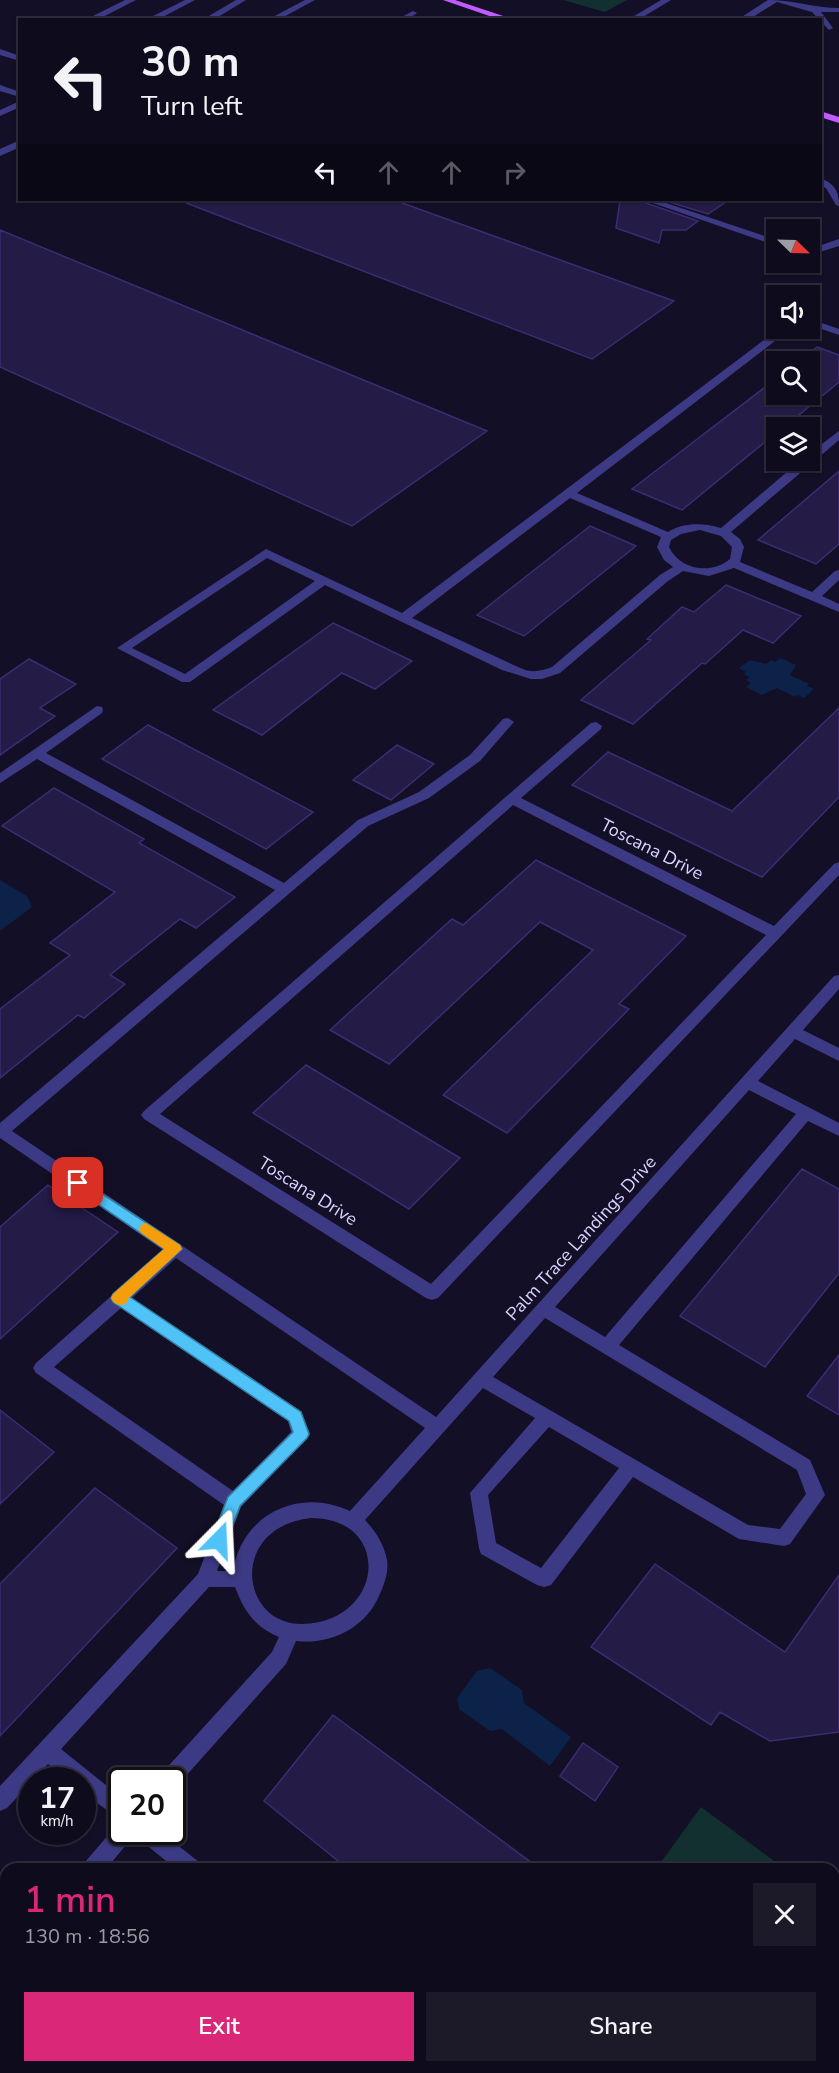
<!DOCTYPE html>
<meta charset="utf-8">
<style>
body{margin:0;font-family:"Nunito Sans",sans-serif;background:#1c1929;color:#f1f3f6;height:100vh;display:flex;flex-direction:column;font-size:22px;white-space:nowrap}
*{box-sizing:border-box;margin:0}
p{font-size:20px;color:#9b9ba3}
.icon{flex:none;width:33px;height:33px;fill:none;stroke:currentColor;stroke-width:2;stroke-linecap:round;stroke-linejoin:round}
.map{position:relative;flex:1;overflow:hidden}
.sheet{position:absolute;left:0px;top:1863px;width:840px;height:210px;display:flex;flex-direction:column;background:#0e0b1c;border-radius:18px 18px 0 0;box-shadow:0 2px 4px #0004,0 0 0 2px #2e2b3b}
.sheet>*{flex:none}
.banner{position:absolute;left:18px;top:18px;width:804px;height:183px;border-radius:0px;box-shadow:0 2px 4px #0004,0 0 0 2px #2e2b3b;background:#0e0b1c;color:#f1f3f6;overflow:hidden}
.needle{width:39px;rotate:113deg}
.buttons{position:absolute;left:766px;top:219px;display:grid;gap:12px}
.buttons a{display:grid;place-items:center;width:54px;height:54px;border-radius:0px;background:#0e0b1c;box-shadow:0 2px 4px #0004,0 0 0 2px #2e2b3b;font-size:30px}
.speed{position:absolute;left:18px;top:1767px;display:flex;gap:12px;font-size:30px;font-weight:700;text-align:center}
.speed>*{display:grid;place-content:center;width:78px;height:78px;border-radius:50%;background:#0e0b1c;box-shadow:0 2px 4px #0004,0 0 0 2px #2e2b3b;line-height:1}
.speed small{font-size:15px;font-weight:400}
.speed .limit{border:3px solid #111;border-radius:9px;background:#fff;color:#111}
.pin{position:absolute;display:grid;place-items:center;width:51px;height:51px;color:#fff;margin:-26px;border-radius:12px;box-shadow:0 3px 9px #0006}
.me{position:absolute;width:66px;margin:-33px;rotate:21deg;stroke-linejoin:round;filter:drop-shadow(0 0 4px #0008)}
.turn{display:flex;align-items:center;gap:21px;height:126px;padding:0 24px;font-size:27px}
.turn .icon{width:78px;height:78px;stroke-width:2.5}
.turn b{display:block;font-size:42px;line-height:51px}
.lanes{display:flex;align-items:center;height:57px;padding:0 24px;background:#0003;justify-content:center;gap:30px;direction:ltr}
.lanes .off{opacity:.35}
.round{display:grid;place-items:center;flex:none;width:63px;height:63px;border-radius:0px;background:#1c1929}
.headline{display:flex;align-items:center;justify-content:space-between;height:102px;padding:0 24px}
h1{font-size:36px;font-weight:600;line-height:45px;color:#db2777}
.action{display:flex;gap:12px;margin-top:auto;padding:12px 24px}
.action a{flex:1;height:69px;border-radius:0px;background:#db2777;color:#fff;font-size:24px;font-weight:600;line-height:69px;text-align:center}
.action a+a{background:#1c1929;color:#f1f3f6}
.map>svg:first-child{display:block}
</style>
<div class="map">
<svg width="839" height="2073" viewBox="0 0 839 2073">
<rect width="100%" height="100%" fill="#130f26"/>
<path fill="#12302f" d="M563 0H627L605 12Z
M701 1807 785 1869H656Z"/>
<path fill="#0c2248" d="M781 658 796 665 790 675 809 684 807 686 814 689 804 698 798 695 795 697 777 688 762 695 746 687 751 683 746 680 749 677 744 674 746 672 739 668 750 660 766 664 771 660 775 662Z
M0 880 27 896 32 907 0 931Z
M490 1668 522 1690 524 1703 571 1737 550 1766 502 1729 490 1731 459 1709 457 1698 477 1671Z
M839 1932V2073H712L716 2067H834V1937Z"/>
<path fill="#241b47" stroke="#3b2d73" stroke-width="1.5" d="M181 200H394L674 301 592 359 181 201Z
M620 200H642L643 202 698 221 686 230H662L659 243 616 228Z
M663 200H729L708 214Z
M0 230 487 431 352 526 0 367Z
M817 347 839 355V382L783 428H777V432L682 510 632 489 777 378V394H810V362H799Z
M839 471V544L816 564 758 540Z
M590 526 636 546 524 636 477 615Z
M726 585 801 616 773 643 743 630 705 664 702 663 633 724 581 700 651 640 647 639 682 607 694 612Z
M333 623 412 661 375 689 342 673 262 735 213 710Z
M29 659 76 684 40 708 55 716 0 755V679Z
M839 708V797L762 877 572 785 608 752 732 811Z
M148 725 313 812 266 849 102 759Z
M397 745 434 764 391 800 353 780Z
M54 788 144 839 139 843 235 897 196 928 180 919 110 975 125 984 84 1018 78 1015 0 1078V1009L70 955 50 943 115 892 2 826Z
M536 860 686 936 619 1004 629 1009 507 1133 443 1095 593 950 540 922 389 1064 330 1030 452 919 463 925Z
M306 1065 460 1158 409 1209 253 1113Z
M802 1169 839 1189V1273L765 1367 680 1316Z
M48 1185 118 1232 0 1339V1227Z
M839 1355V1415L807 1396Z
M0 1410 54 1452 0 1504Z
M95 1488 177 1548 0 1736V1584Z
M655 1564 785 1652 839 1575V1732L770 1741 720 1712 711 1725 591 1647Z
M333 1715 540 1869H348L264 1801Z
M583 1743 618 1767 595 1801 560 1776Z"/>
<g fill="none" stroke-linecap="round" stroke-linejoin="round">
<path fill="#3d3a85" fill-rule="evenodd" d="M125 0H136L97 20H85Z
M185 0H195L157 20H145Z
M236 0H246L213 20H202Z
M305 0H315L278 20H267Z
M661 0H671L638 20 629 19Z
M768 0C793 0 815 8 839 8V12H821L833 28 829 30 812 12 777 2 748 20H737Z
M413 11 417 13 407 20H396Z
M0 49 20 56V61L0 55Z
M0 85 20 92V97L0 91Z
M20 101V107L0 116V110Z
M20 140V147L0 156V149Z
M820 178C835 184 839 191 839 206L836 205 826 188 820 185Z
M644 200H657L777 240V246Z
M839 239V246L810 255V249Z
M810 319 839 329V335L810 325Z
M780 328H792L577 493 668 532C684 522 704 523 721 528L801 460H810V453L839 431V440L731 532 740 539 744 547 740 562 812 592 835 571 839 570V580L822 596 839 604V612L734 568 709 576 683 571 668 581 560 673 542 679H531L502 670 325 585 190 682H182L117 648 266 549 402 613ZM570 498 661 537 657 547 664 560 673 567 660 575 552 667C539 672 530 673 518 667L412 618ZM700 530 721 536 732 547 730 559C711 575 680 570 669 547L671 540 681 534ZM267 558 315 581 185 674 132 648Z
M97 706 102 707 103 710 102 713 46 753 284 883 358 820 419 792 470 755 503 719 508 718 514 722 480 761 429 798 368 826 12 1131 436 1417 834 976 839 975V989L803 1030 839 1048V1061L795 1039 758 1081 839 1123V1136L808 1121 619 1345 810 1460 825 1495 790 1544 784 1546 739 1539 633 1477 551 1585 544 1587 537 1585 481 1554 479 1548 470 1493 535 1418 483 1388 365 1520C376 1532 384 1544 387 1560 389 1572 384 1585 379 1596 365 1628 331 1645 296 1641L286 1664 176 1787 172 1788V1780H159L162 1773 272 1652 279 1637C255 1627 244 1611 235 1587H209L61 1749 122 1798V1821L82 1792V1780H68L48 1764 7 1808 0 1811V1786L198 1574 224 1505 36 1373 33 1368 36 1363 163 1250 0 1138V1123L275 890 37 759 0 783V773ZM749 1090 796 1114 605 1337 555 1307ZM176 1258 425 1428 350 1511C299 1487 242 1514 233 1571H217L241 1507 307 1439 310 1434 301 1411 132 1298ZM121 1308 288 1421 291 1432 233 1491 54 1367ZM545 1318 797 1470 806 1494 780 1529 748 1525 493 1377ZM549 1427 619 1468 541 1568 496 1543 488 1495ZM311 1518C393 1518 385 1622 302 1624 240 1625 228 1527 311 1518Z
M596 722 602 726 601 729 521 798 774 926 834 864 839 862V875L438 1298 432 1300 426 1298 144 1119 141 1115 144 1111 591 723ZM513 805 766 935 431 1284 160 1114Z
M122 1823V1832H134L131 1839 106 1869H82L85 1862 117 1825Z
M136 1832H161L199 1862 202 1869H176L139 1839Z
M6 1961V1987L0 1990V1964Z
M6 2056V2067H21L24 2073H0V2059Z
M62 2067H86L83 2073H59Z
M201 2067H227L230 2073H204Z
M320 2067H344L341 2073H317Z"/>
<path fill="#c25bff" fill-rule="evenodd" d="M443 0H455L515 20H501Z
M820 111 839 117V123L820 117Z"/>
</g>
<path fill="#4fc3f7" stroke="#337fa1" stroke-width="1.5" d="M78 1178 180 1245 182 1249 130 1297 301 1412 309 1434 307 1438 240 1506 225 1546 219 1548 213 1546 211 1540 228 1497 293 1432 289 1421 113 1302 111 1298 113 1294 164 1249 73 1187 71 1183 73 1179Z"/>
<path fill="#f59e0b" d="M146 1223 180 1245 182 1249 128 1299 126 1304C119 1306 114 1305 111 1298L113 1294 164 1249 141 1233 139 1229 141 1225Z"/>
<g text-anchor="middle" stroke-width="5" stroke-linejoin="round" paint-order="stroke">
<g font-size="18" fill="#d9d4ff" stroke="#130f26">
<text transform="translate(652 849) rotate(27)" y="6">Toscana Drive</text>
<text transform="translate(308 1191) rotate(32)" y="6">Toscana Drive</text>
<text transform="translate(581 1238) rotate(-48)" y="6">Palm Trace Landings Drive</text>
</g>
</g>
</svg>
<div class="buttons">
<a><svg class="needle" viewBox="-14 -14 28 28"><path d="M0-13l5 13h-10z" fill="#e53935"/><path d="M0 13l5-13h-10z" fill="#9b9ba3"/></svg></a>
<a><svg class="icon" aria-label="sound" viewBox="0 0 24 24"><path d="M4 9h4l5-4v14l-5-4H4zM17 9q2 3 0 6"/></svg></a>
<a><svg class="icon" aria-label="search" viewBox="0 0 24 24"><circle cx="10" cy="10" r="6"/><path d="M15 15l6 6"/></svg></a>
<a><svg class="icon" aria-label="layers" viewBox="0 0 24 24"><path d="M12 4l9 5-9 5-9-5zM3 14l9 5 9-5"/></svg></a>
</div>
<div class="speed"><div>17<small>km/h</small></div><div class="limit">20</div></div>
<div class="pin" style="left:78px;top:1183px;background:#d93025"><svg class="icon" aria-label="arrive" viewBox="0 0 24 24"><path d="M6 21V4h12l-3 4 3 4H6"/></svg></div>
<svg class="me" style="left:219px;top:1540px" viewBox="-20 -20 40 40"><path d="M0-17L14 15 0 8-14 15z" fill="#4fc3f7" stroke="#fff" stroke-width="4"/></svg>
<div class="banner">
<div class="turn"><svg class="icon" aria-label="left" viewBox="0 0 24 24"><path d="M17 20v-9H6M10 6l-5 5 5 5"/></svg><div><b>30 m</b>Turn left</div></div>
<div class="lanes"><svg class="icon" aria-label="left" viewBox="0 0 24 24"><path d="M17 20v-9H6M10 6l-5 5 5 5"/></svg><svg class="icon off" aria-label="ahead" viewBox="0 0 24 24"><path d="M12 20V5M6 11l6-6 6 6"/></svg><svg class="icon off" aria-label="ahead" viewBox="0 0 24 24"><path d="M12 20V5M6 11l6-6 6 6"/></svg><svg class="icon off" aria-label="right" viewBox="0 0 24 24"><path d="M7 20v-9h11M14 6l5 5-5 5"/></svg></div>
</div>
<section class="sheet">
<div class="headline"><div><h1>1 min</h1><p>130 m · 18:56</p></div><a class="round"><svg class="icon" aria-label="close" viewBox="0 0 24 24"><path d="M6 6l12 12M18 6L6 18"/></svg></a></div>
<div class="action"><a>Exit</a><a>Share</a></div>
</section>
</div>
